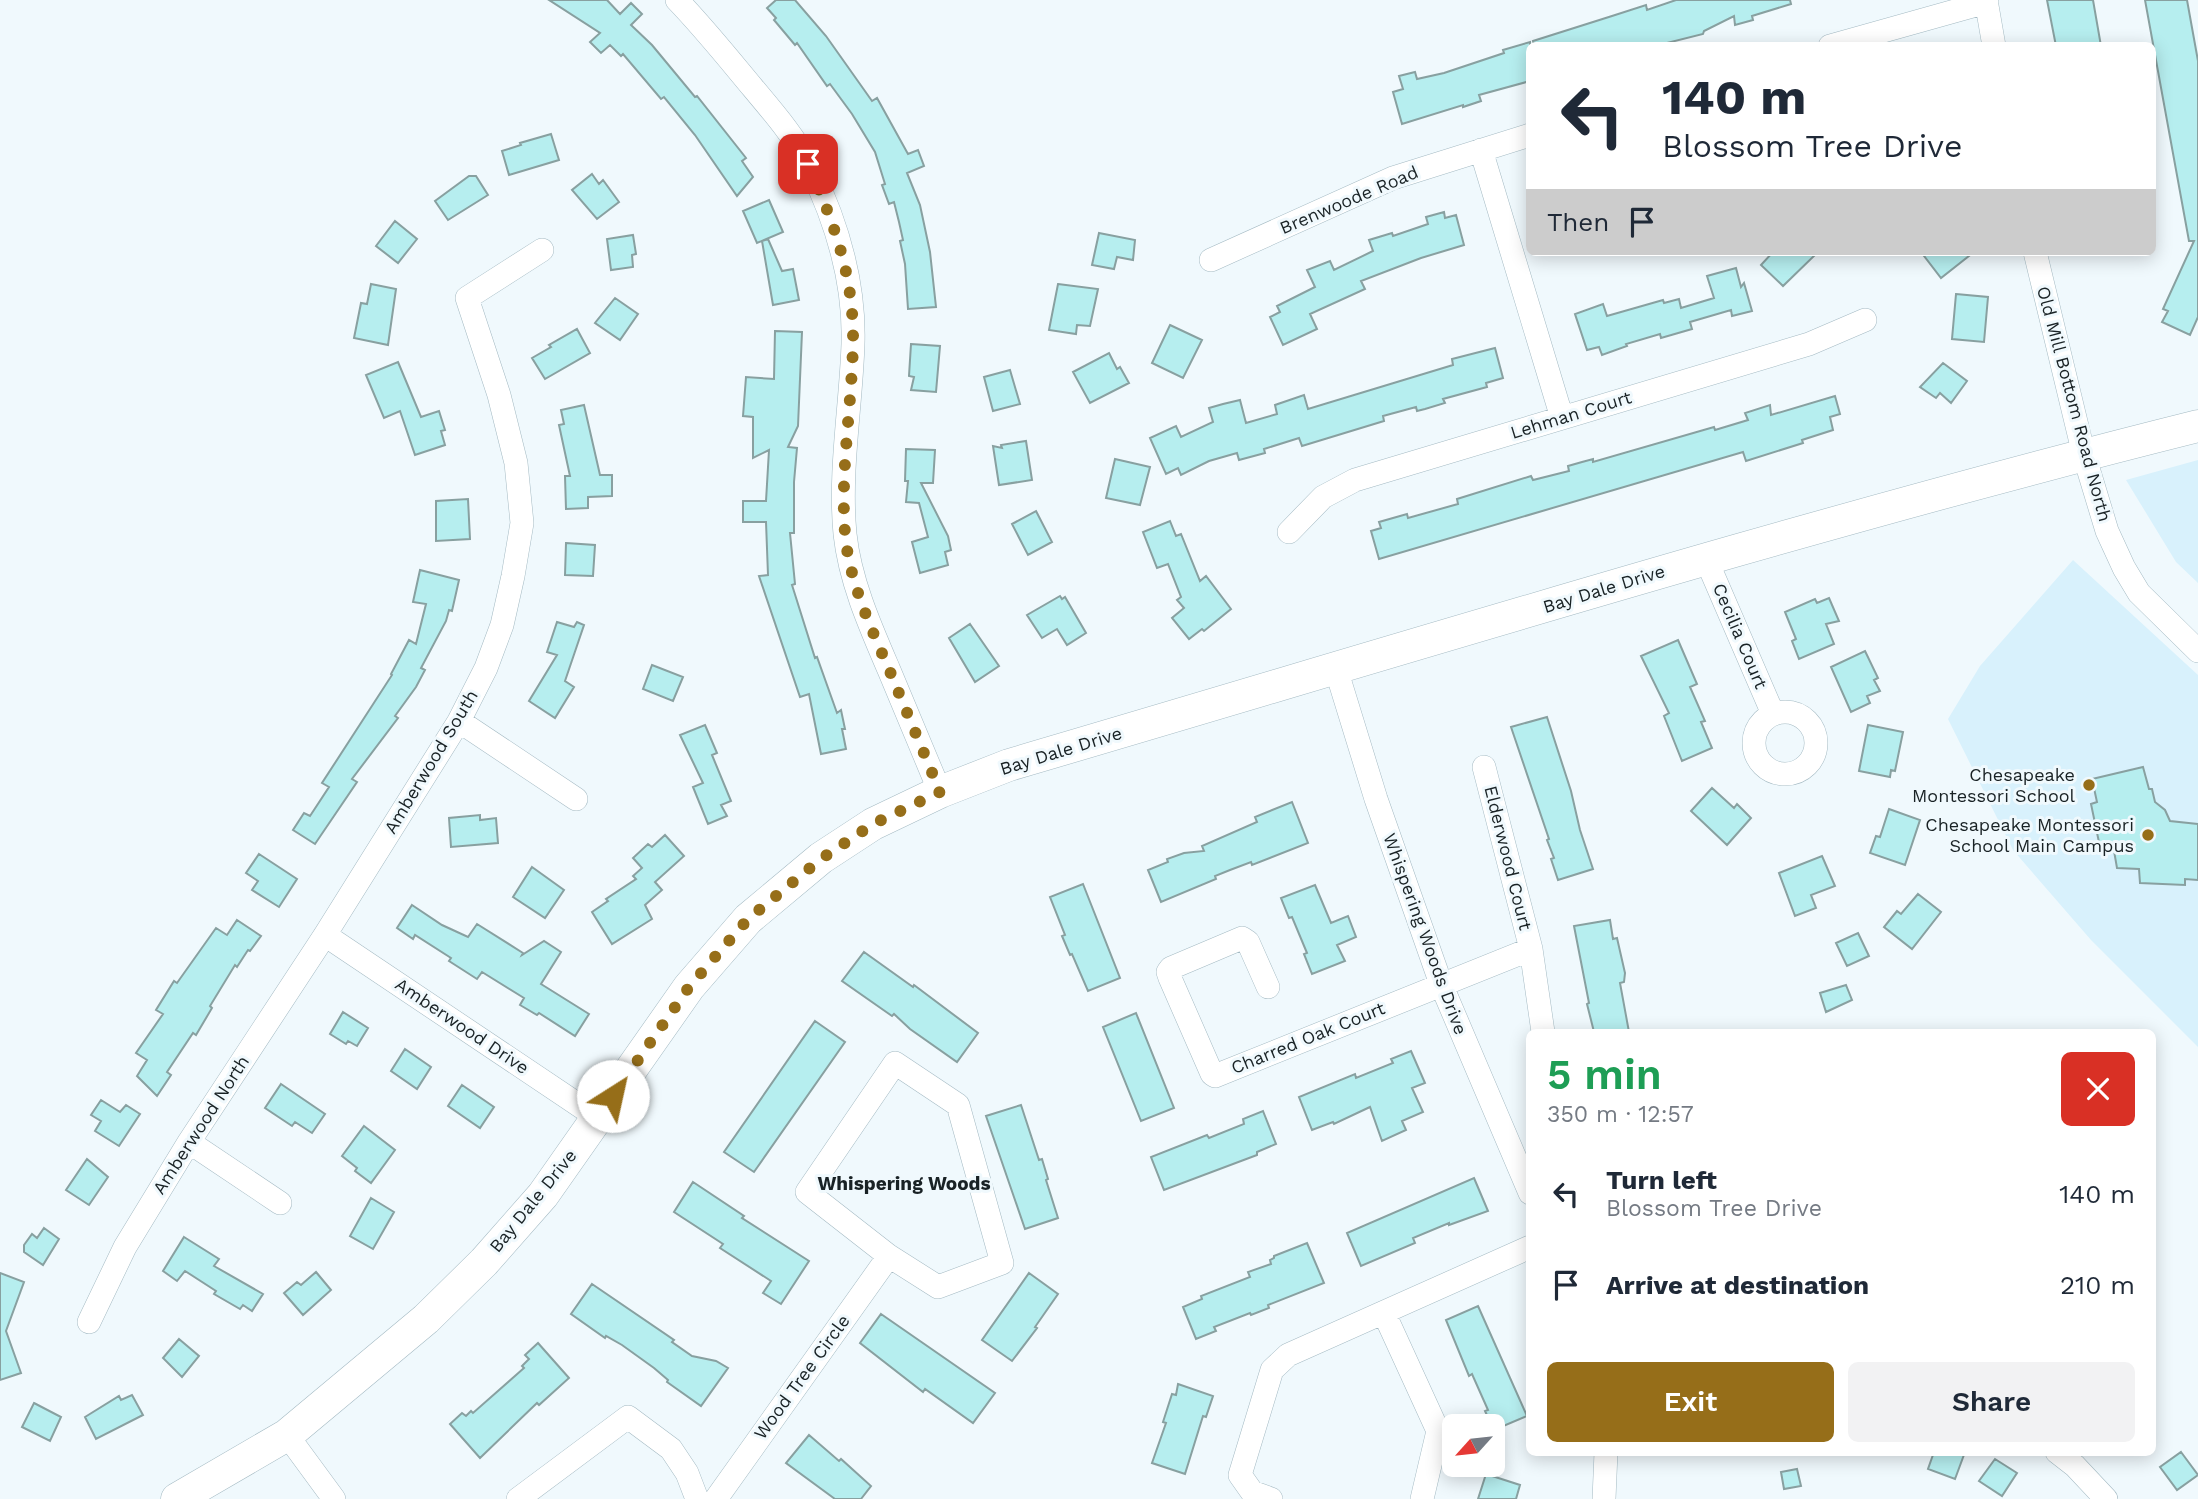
<!DOCTYPE html>
<meta charset="utf-8">
<style>
body{margin:0;font-family:"Work Sans",sans-serif;background:#f2f2f3;color:#1f2937;height:100vh;display:flex;flex-direction:column;font-size:26px;white-space:nowrap}
*{box-sizing:border-box;margin:0}
p{font-size:23px;color:#747a83}
.icon{flex:none;width:38px;height:38px;fill:none;stroke:currentColor;stroke-width:2;stroke-linecap:round;stroke-linejoin:round}
.map{position:relative;flex:1;overflow:hidden}
.drawer{position:absolute;left:1526px;top:1029px;width:630px;height:427px;display:flex;flex-direction:column;background:#fff;border-radius:10px;box-shadow:0 4px 18px #0003}
.drawer>*{flex:none}
.banner{position:absolute;left:1526px;top:42px;width:630px;height:214px;border-radius:10px;box-shadow:0 4px 18px #0003;background:#fff;color:#1f2937;overflow:hidden}
.needle{width:46px;rotate:243deg}
.fabs{position:absolute;left:1442px;top:1414px;display:grid;gap:14px}
.fabs a{display:grid;place-items:center;width:63px;height:63px;border-radius:10px;background:#fff;box-shadow:0 4px 18px #0003;font-size:35px}
.pin{position:absolute;display:grid;place-items:center;width:60px;height:60px;color:#fff;margin:-30px;border-radius:14px;box-shadow:0 4px 10px #0006}
.me{position:absolute;width:77px;margin:-38px;rotate:35deg;stroke-linejoin:round;filter:drop-shadow(0 0 5px #0008)}
.turn{display:flex;align-items:center;gap:24px;height:147px;padding:0 21px;font-size:32px}
.turn .icon{width:91px;height:91px;stroke-width:2.5}
.turn b{display:block;font-size:49px;line-height:60px}
.then{display:flex;align-items:center;height:66px;padding:0 21px;background:#0003;gap:14px;font-size:26px}
.round{display:grid;place-items:center;flex:none;width:74px;height:74px;border-radius:10px;background:#f2f2f3}
.head{display:flex;align-items:center;justify-content:space-between;height:119px;padding:0 21px}
h1{font-size:42px;font-weight:600;line-height:52px;color:#1e9e55}
.cta{display:flex;gap:14px;margin-top:auto;padding:14px 21px}
.cta a{flex:1;height:80px;border-radius:10px;background:#966e19;color:#fff;font-size:28px;font-weight:600;line-height:80px;text-align:center}
.cta a+a{background:#f2f2f3;color:#1f2937}
ul{padding:0;list-style:none}
li{display:flex;align-items:center;gap:21px;height:91px;padding:0 21px}
li div{flex:1}
li b{display:block;font-size:26px}
li em{font-style:normal}
.map>svg:first-child{display:block}
</style>
<div class="map">
<svg width="2198" height="1499" viewBox="0 0 2198 1499">
<rect width="100%" height="100%" fill="#f0f9fd"/>
<path fill="#d8f1fc" d="M2198 460V583L2176 562 2126 480Z
M2073 560 2198 675V1047L2091 940 2013 850 1948 719 1980 666Z"/>
<path fill="#b6eeef" stroke="#88a0a0" stroke-width="2" d="M549 0H607L620 14 631 3 642 14 631 25 652 45 695 97 697 96 746 158 742 161 753 177 737 196 695 135 664 97 661 99 623 54 621 56 610 45 601 53 590 42 600 33Z
M776 0H795L826 36 872 101 877 98 908 154 918 150 924 166 907 173 920 205 930 252 936 307 908 309 905 264 900 241 903 240 899 222 894 202 889 204 882 185 885 184 875 152 852 114 830 84 827 86 797 43 795 45 774 20 776 18 767 8Z
M1676 0H1790L1791 4 1752 16 1753 20 1735 25 1734 16 1704 31 1703 34 1655 46H1534L1533 41 1612 16 1646 5 1647 10Z
M2047 0H2093L2101 46H2056Z
M2145 0H2187L2198 61V317L2190 335 2162 322 2168 311 2163 309 2194 241H2189Z
M1530 42V81L1479 95 1481 101 1463 107V105L1402 124 1393 92 1403 89 1399 76 1415 72 1417 79 1444 73 1504 53 1503 50Z
M551 134 559 160 509 175 502 151 521 145 520 143Z
M592 174 599 184 603 180 619 202 597 219 572 190Z
M469 176H476L488 195 448 220 435 201Z
M769 200 783 232 757 243 743 211Z
M1444 212 1445 218 1456 215 1464 245 1421 258 1361 281 1365 289 1310 314 1317 329 1283 345 1270 317 1280 312 1277 306 1315 287 1307 270 1330 261 1334 270 1373 251 1369 240 1392 233 1393 236 1428 224 1426 217Z
M395 221 417 239 398 263 376 246Z
M1099 233 1135 240 1133 260 1117 257 1114 269 1092 265Z
M633 235 636 254 632 255 633 267 611 270 607 239Z
M768 239 782 271 793 269 799 300 773 305 762 241Z
M1773 252H1818L1783 286 1761 265Z
M1921 252H1974L1941 278Z
M1736 268 1741 287 1744 283 1752 311 1732 316 1731 310 1690 322 1692 329 1661 338 1660 334 1626 344 1627 346 1602 355 1599 347 1587 350 1575 314 1603 304 1607 316 1663 300 1664 303 1679 299 1681 308 1714 298 1707 276Z
M371 284 396 289 388 345 354 338 361 303 367 304Z
M1058 284 1098 289 1090 326 1077 325 1076 334 1049 330Z
M1956 294 1988 297 1984 342 1952 339Z
M615 298 638 314 620 340 595 323Z
M1170 325 1202 340 1183 378 1152 363Z
M577 329 590 353 545 379 532 358 551 347 549 345Z
M775 331 802 332 798 426 788 447 797 448 794 482V533H790L795 584 792 585 815 658 817 657 837 713 841 710 845 729H842L846 749 821 754 809 694 800 697 759 576 768 575 766 522H743V501H766L769 450 753 458V417L743 416 746 377 774 379Z
M911 344 940 346 936 392 911 390 914 377 909 376Z
M1495 348 1503 378 1486 383 1487 387 1443 399 1445 403 1425 409 1417 411 1416 407 1383 416 1384 421 1302 446 1299 438 1264 449 1265 453 1239 460 1237 453 1209 461 1181 475 1178 468 1166 474 1150 438 1176 426 1181 437 1213 422 1209 408 1223 404 1240 400 1246 423 1277 414 1275 405 1304 395 1308 409 1453 365 1452 359Z
M1109 353 1117 369 1120 367 1129 383 1090 403 1073 372Z
M398 362 421 417 439 411 445 430 441 431 445 445 415 455 400 411 384 418 366 375Z
M1943 363 1967 381 1951 403 1940 393 1936 398 1920 387Z
M1010 370 1020 404 993 411 984 377Z
M1835 396 1840 414 1830 417 1833 430 1802 440 1803 443 1746 461 1743 452 1379 559 1371 531 1381 528 1379 522 1407 514 1408 518 1458 504 1457 499 1531 476 1533 480 1569 471 1568 466 1582 462 1593 459V462L1714 427 1715 430 1748 420 1745 413 1770 405 1771 415Z
M584 405 600 475H612V496L588 497V508L566 509 565 476H570L559 425 564 424 561 410Z
M1026 441 1032 480 999 485 993 446 1002 448 1001 445Z
M906 449 935 450 933 483H921L948 536 951 550 945 552 948 565 920 573 912 542 928 537 919 503 906 502 908 481H905Z
M1115 459 1150 467 1140 505 1106 498Z
M468 499 470 539 436 541V501Z
M1036 511 1052 542 1028 555 1012 524Z
M1170 521 1176 536 1181 534 1200 581 1206 576 1231 609 1204 631 1202 629 1189 639 1172 618 1184 608 1177 600 1181 597 1168 564 1157 568 1143 532Z
M566 543 595 545 593 576 565 575Z
M420 570 459 580 452 611 449 610 446 621 421 668 425 670 416 687 395 716 398 718 352 779 357 782 315 844 293 830 304 813 310 816 329 787 322 783 392 675 391 674 409 640 416 644 426 604 413 602Z
M1060 596 1062 599 1065 597 1086 633 1067 645 1057 629 1042 638 1027 615Z
M1829 598 1839 621 1826 624 1834 644 1799 659 1792 641 1796 639 1785 612 1815 599 1817 603Z
M557 622 574 627 577 622 584 625 565 681 574 687 555 718 529 701 557 655 547 652Z
M970 624 999 666 975 682 949 638Z
M1678 640 1697 684 1690 687 1705 721 1701 722 1712 748 1682 761 1664 716 1669 713 1641 656Z
M1865 651 1878 678 1874 680 1880 691 1867 696 1870 703 1851 712 1831 667Z
M652 665 683 677 673 701 643 689Z
M1547 717 1571 791 1580 830 1593 869 1558 880 1551 859 1554 858 1547 840 1549 839 1511 727Z
M705 725 717 753 712 755 731 801 721 805 727 816 708 824 693 787 703 783 680 735Z
M1868 725 1903 732 1895 771 1891 770 1890 777 1859 771Z
M2143 767 2149 789H2152L2155 802 2165 810 2170 821 2198 824V880L2185 879V885L2140 883 2139 869 2117 868 2113 845 2100 847 2091 804 2097 802 2092 779Z
M1712 788 1734 808 1737 804 1751 818 1727 845 1691 811Z
M1292 802 1308 843 1252 865 1251 862 1230 870 1215 876 1216 879 1161 902 1148 870 1168 862 1167 859 1184 853 1204 851 1202 846 1257 822 1255 817Z
M1889 809 1920 820 1905 865 1870 853 1876 836 1880 837Z
M480 815V820L496 818 498 843 451 847 449 818Z
M665 835 684 856 655 882 662 890 645 905 652 919 612 944 592 912 608 901 606 899 636 879 633 876 642 868 633 858 648 844 652 847Z
M259 854 297 879 279 907 252 890 258 881 246 873Z
M1822 856 1835 886 1811 895 1816 908 1795 916 1779 873Z
M532 867 564 890 545 918 513 897Z
M1083 884 1120 978 1088 991 1072 954 1070 955 1062 936 1065 935 1050 897Z
M1315 885 1331 923 1348 916 1356 937 1337 945 1345 961 1312 974 1304 954 1307 953 1292 917 1289 918 1281 898Z
M1918 894 1941 912 1912 949 1884 927 1897 911 1901 914Z
M412 905 442 925 468 937 477 924 523 953 522 955 544 941 561 952 541 984 589 1014 575 1036 539 1013 537 1015 520 1005 524 998 482 972 477 979 449 961 451 958 415 935 413 939 397 928Z
M237 920 261 936 250 951 248 950 237 967 235 965 210 1006 212 1008 196 1035 193 1033 167 1072 171 1075 157 1096 137 1076 147 1060 136 1053 163 1014 156 1010 174 981 177 983 216 928 227 935Z
M1610 920 1613 939 1617 938 1625 973 1624 982 1620 983 1629 1032H1594L1587 1004 1589 1003 1574 926Z
M1858 933 1869 956 1847 966 1836 943Z
M864 952 913 987 914 985 978 1033 957 1062 910 1029 894 1014 892 1016 842 981Z
M1846 985 1852 1000 1826 1012 1820 993Z
M343 1012 368 1028 357 1046 348 1041 346 1044 330 1034Z
M1136 1013 1174 1108 1141 1121 1103 1027Z
M815 1021 845 1042 754 1172 724 1152Z
M405 1049 431 1067 417 1089 391 1071Z
M1411 1051 1425 1083 1412 1088 1423 1112 1402 1121 1406 1130 1382 1141 1370 1107 1334 1124 1333 1122 1312 1130 1299 1097 1355 1074 1356 1078 1393 1063 1391 1059Z
M281 1084 325 1114 312 1133 295 1122 292 1126 265 1108Z
M462 1085 494 1107 480 1128 448 1106Z
M101 1100 120 1112 126 1105 140 1114 119 1146 95 1131 101 1121 91 1115Z
M1021 1105 1039 1160 1042 1159 1048 1179 1046 1180 1058 1218 1025 1229 986 1116Z
M1263 1111 1276 1144 1257 1152V1155L1164 1190 1151 1157 1207 1135 1209 1138 1244 1124 1243 1119Z
M364 1126 395 1150 371 1183 355 1171 357 1168 342 1156Z
M87 1159 108 1177 89 1205 66 1190Z
M1474 1178 1488 1211 1449 1225V1223L1413 1238 1415 1243 1361 1266 1347 1233Z
M693 1182 744 1216 742 1218 809 1261 781 1304 763 1293 771 1281 720 1248 723 1244 674 1212Z
M371 1198 394 1212 373 1249 350 1236Z
M44 1228 59 1239 43 1265 24 1252V1245L32 1234 37 1238Z
M184 1237 219 1259 214 1266 263 1294 252 1311 243 1305 240 1309 214 1294 216 1291 185 1271 177 1281 163 1271Z
M1307 1243 1324 1283 1268 1305 1269 1308 1251 1315 1250 1313 1214 1327 1216 1331 1196 1339 1183 1307 1202 1299 1201 1296 1250 1277 1248 1272 1271 1264 1270 1260 1274 1258V1256Z
M316 1272 331 1290 303 1315 284 1293 297 1282 301 1285Z
M0 1273 24 1282 6 1331 21 1373 0 1380Z
M1029 1273 1058 1294 1035 1327 1037 1328 1012 1361 982 1340Z
M592 1284 674 1340 672 1342 692 1356 716 1361 728 1368 701 1406 667 1382 668 1380 654 1368 622 1345 606 1336 605 1338 571 1314Z
M1478 1306 1527 1416 1494 1430 1485 1411 1488 1410 1472 1374 1469 1376 1446 1320Z
M881 1314 995 1393 973 1423 925 1389 923 1392 860 1343Z
M179 1339 199 1356 182 1377 163 1358Z
M538 1343 569 1378 539 1405 537 1403 480 1458 450 1424 462 1413 466 1416 471 1411 473 1413 524 1368 522 1366 529 1359 525 1355Z
M1178 1384 1213 1396 1206 1417 1203 1416 1185 1474 1152 1463 1166 1423 1163 1422 1172 1394 1176 1395Z
M132 1395 143 1415 96 1439 85 1417 119 1396 121 1400Z
M34 1403 61 1417 50 1441 22 1427Z
M809 1435 839 1461 841 1459 871 1486 861 1499H835L786 1463Z
M1934 1452H1965L1955 1479 1928 1469Z
M2181 1452 2198 1475 2177 1490 2160 1467Z
M1995 1459 2017 1473 2002 1496 1979 1481Z
M1797 1469 1801 1486 1784 1489 1781 1472Z
M1486 1474 1520 1485 1516 1499H1478Z"/>
<g fill="none" stroke-linecap="round" stroke-linejoin="round">
<defs>
<path id="street" d="M677 0C704 28 728 58 753 88 773 112 795 137 809 165 836 220 855 282 853 344 851 406 839 471 845 534 850 581 870 626 889 670 906 710 923 751 940 792
M1986 0 1994 46
M1830 46 1987 2
M1481 150 1562 418
M2035 252 2084 455 2107 531 2124 568 2139 593 2198 651
M1211 260 1393 178 1530 135
M1289 532 1323 497 1355 480 1809 344 1865 320
M1706 559 1773 714
M1336 669 1376 799 1441 984 1530 1193
M1754 743a31 31 0 1 1 62 0a31 31 0 1 1-62 0Z
M459 721 576 799
M1484 767 1531 949 1543 1032
M325 935 598 1118
M1268 987 1248 942 1242 938 1171 968 1168 972 1170 978 1212 1074 1215 1076 1531 949
M895 1063 958 1105 1002 1263 938 1287 889 1256 807 1192Z
M189 1142 280 1203
M1384 1313 1438 1431 1422 1499
M89 1322 125 1247 189 1142 325 935 459 721 486 668 502 625 513 576 522 523 516 463 499 395 467 298 542 250
M287 1435 334 1499
M2057 1452 2075 1466 2106 1499
M518 1499 628 1417 671 1449 687 1473 697 1499
M716 1499 889 1256
M1271 1499 1252 1492 1240 1475 1272 1370 1288 1355 1530 1247
M1604 1499 1606 1452"/>
<path id="secondary" d="M177 1499 287 1435 426 1319 484 1262 543 1195 689 987 748 919 821 858 873 824 940 792 1009 765C1404 649 1798 526 2198 426"/>
</defs>
<use href="#street" stroke="#a4bac3" stroke-width="24"/>
<use href="#secondary" stroke="#a4bac3" stroke-width="33"/>
<use href="#street" stroke="#fff" stroke-width="23"/>
<use href="#secondary" stroke="#fff" stroke-width="32"/>
</g>
<g fill="none" stroke-linecap="round" stroke-linejoin="round">
<path stroke="#966e19" stroke-width="12" stroke-dasharray="0 21.6" d="M613 1096 689 987 748 919 821 859 873 824 940 792C924 753 907 713 891 674 872 630 849 582 845 533 840 470 852 406 853 342 854 276 834 223 808 164"/>
</g>
<g fill="#966e19" stroke="#f0f9fd" stroke-width="2.5">
<circle cx="2089" cy="785" r="7"/>
<circle cx="2148" cy="835" r="7"/>
</g>
<g text-anchor="middle" stroke-width="6" stroke-linejoin="round" paint-order="stroke">
<g font-size="18" fill="#192225" stroke="#f0f9fd">
<text transform="translate(1349 200) rotate(-23)" y="6">Brenwoode Road</text>
<text transform="translate(2074 404) rotate(75)" y="6">Old Mill Bottom Road North</text>
<text transform="translate(1571 415) rotate(-17)" y="6">Lehman Court</text>
<text transform="translate(1604 589) rotate(-17)" y="6">Bay Dale Drive</text>
<text transform="translate(1740 636) rotate(67)" y="6">Cecilia Court</text>
<text transform="translate(1061 751) rotate(-17)" y="6">Bay Dale Drive</text>
<text transform="translate(431 762) rotate(-59)" y="6">Amberwood South</text>
<text transform="translate(1508 858) rotate(76)" y="6">Elderwood Court</text>
<text transform="translate(1425 934) rotate(70)" y="6">Whispering Woods Drive</text>
<text transform="translate(462 1026) rotate(34)" y="6">Amberwood Drive</text>
<text transform="translate(1308 1038) rotate(-22)" y="6">Charred Oak Court</text>
<text transform="translate(201 1125) rotate(-57)" y="6">Amberwood North</text>
<text transform="translate(533 1201) rotate(-51)" y="6">Bay Dale Drive</text>
<text transform="translate(802 1377) rotate(-54)" y="6">Wood Tree Circle</text>
</g>
<g font-size="18" fill="#192225" stroke="#f0f9fd" text-anchor="end">
<text x="2075" y="781">Chesapeake<tspan x="2075" dy="21">Montessori School</tspan></text>
<text x="2134" y="831">Chesapeake Montessori<tspan x="2134" dy="21">School Main Campus</tspan></text>
</g>
<g font-size="19" font-weight="bold" fill="#192225" stroke="#f0f9fd">
<text x="904" y="1190">Whispering Woods</text>
</g>
</g>
</svg>
<div class="fabs">
<a><svg class="needle" viewBox="-14 -14 28 28"><path d="M0-13l5 13h-10z" fill="#e53935"/><path d="M0 13l5-13h-10z" fill="#747a83"/></svg></a>
</div>
<div class="pin" style="left:808px;top:164px;background:#d93025"><svg class="icon" aria-label="arrive" viewBox="0 0 24 24"><path d="M6 21V4h12l-3 4 3 4H6"/></svg></div>
<svg class="me" style="left:613px;top:1096px" viewBox="-20 -20 40 40"><circle r="19" fill="#fff"/><path d="M0-13L10 11 0 6-10 11z" fill="#966e19"/></svg>
<div class="banner">
<div class="turn"><svg class="icon" aria-label="left" viewBox="0 0 24 24"><path d="M17 20v-9H6M10 6l-5 5 5 5"/></svg><div><b>140 m</b>Blossom Tree Drive</div></div>
<div class="then">Then<svg class="icon" aria-label="arrive" viewBox="0 0 24 24"><path d="M6 21V4h12l-3 4 3 4H6"/></svg></div>
</div>
<section class="drawer">
<div class="head"><div><h1>5 min</h1><p>350 m · 12:57</p></div><a class="round" style="background:#d93025;color:#fff"><svg class="icon" aria-label="close" viewBox="0 0 24 24"><path d="M6 6l12 12M18 6L6 18"/></svg></a></div>
<ul>
<li><svg class="icon" aria-label="left" viewBox="0 0 24 24"><path d="M17 20v-9H6M10 6l-5 5 5 5"/></svg><div><b>Turn left</b><p>Blossom Tree Drive</p></div><em>140 m</em></li>
<li><svg class="icon" aria-label="arrive" viewBox="0 0 24 24"><path d="M6 21V4h12l-3 4 3 4H6"/></svg><div><b>Arrive at destination</b></div><em>210 m</em></li>
</ul>
<div class="cta"><a>Exit</a><a>Share</a></div>
</section>
</div>
